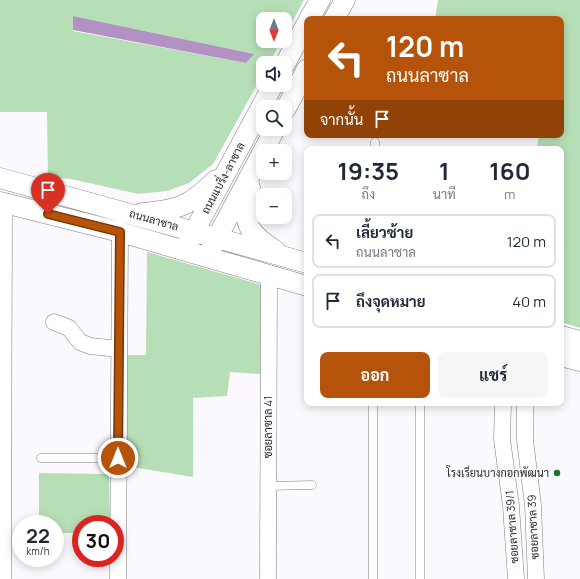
<!DOCTYPE html>
<html lang="th">
<meta charset="utf-8">
<style>
body{margin:0;font-family:Manrope,Sarabun,sans-serif;background:#f6f6f7;color:#1f2937;height:100vh;display:flex;flex-direction:column;font-size:15px;white-space:nowrap}
*{box-sizing:border-box;margin:0}
p{font-size:13px;color:#747a83}
.icon{flex:none;width:22px;height:22px;fill:none;stroke:currentColor;stroke-width:2;stroke-linecap:round;stroke-linejoin:round}
.map{position:relative;flex:1;overflow:hidden}
.drawer{position:absolute;left:304px;top:146px;width:260px;height:260px;display:flex;flex-direction:column;background:#fff;border-radius:8px;box-shadow:0 2px 10px #0003}
.drawer>*{flex:none}
.banner{position:absolute;left:304px;top:16px;width:260px;height:122px;border-radius:8px;box-shadow:0 2px 10px #0003;background:#b45309;color:#fff;overflow:hidden}
.needle{width:26px;rotate:180deg}
.controls{position:absolute;left:256px;top:12px;display:grid;gap:8px}
.controls a{display:grid;place-items:center;width:36px;height:36px;border-radius:8px;background:#fff;box-shadow:0 2px 10px #0003;font-size:20px}
.speed{position:absolute;left:12px;top:515px;display:flex;gap:8px;font-size:20px;font-weight:700;text-align:center}
.speed>*{display:grid;place-content:center;width:52px;height:52px;border-radius:50%;background:#fff;box-shadow:0 2px 10px #0003;line-height:1}
.speed small{font-size:10px;font-weight:400}
.speed .limit{border:6px solid #d22;background:#fff;color:#111}
.pin{position:absolute;display:grid;place-items:center;width:34px;height:34px;color:#fff;margin:-41px -17px;border-radius:50% 50% 50% 0;rotate:-45deg;box-shadow:0 0 4px #0007}
.pin .icon{rotate:45deg}
.me{position:absolute;width:44px;margin:-22px;rotate:0deg;stroke-linejoin:round;filter:drop-shadow(0 0 3px #0008)}
.turn{display:flex;align-items:center;gap:14px;height:84px;padding:0 16px;font-size:18px}
.turn .icon{width:52px;height:52px;stroke-width:2.5}
.turn b{display:block;font-size:28px;line-height:34px}
.then{display:flex;align-items:center;height:38px;padding:0 16px;background:#0003;gap:8px;font-size:15px}
.eta{display:flex;justify-content:space-evenly;align-items:center;height:68px;text-align:center}
.eta b{font-size:24px;font-weight:700;line-height:28px}
.action{display:flex;gap:8px;margin-top:auto;padding:8px 16px}
.action a{flex:1;height:46px;border-radius:8px;background:#b45309;color:#fff;font-size:16px;font-weight:700;line-height:46px;text-align:center}
.action a+a{background:#f6f6f7;color:#1f2937}
ul{padding:0;list-style:none}
li{display:flex;align-items:center;gap:12px;height:54px;margin:0 8px 6px;padding:0 8px;border:2px solid #e0e1e3;border-radius:8px}
li div{flex:1}
li b{display:block;font-size:15px}
li em{font-style:normal}
.map>svg:first-child{display:block}
</style>
<div class="map">
<svg width="580" height="579" viewBox="0 0 580 579">
<rect width="100%" height="100%" fill="#fbf8fe"/>
<path fill="#b7dfb7" fill-rule="evenodd" d="M0 0H304L285 35V19H263V41H281L269 63H263V74L213 164 189 183 167 191 138 194 71 179 48 177 47 112H0ZM73 16 253 54 246 63 73 31Z
M438 0H580V328L561 322V149H537L539 135H561V19H435Z
M147 252 262 285 260 374 230 372 227 396 193 398V477L126 466 127 355H146Z
M39 473 109 474 110 524H81V533H55V524H39Z"/>
<path fill="#b192c3" d="M73 16 254 54 246 63 73 30Z"/>
<g fill="none" stroke-linecap="round" stroke-linejoin="round">
<defs>
<path id="service" d="M375 149V142
M373 403V579
M420 403V579
M41 458H118
M268 486 312 485"/>
<path id="minor" d="M54 322 69 328 80 342 90 346 119 349
M503 403 502 439 511 506 516 579
M525 403V440L533 505 536 579
M3 579 4 204
M118 579 120 232
M268 579 269 275"/>
<path id="tertiary" d="M309 19 320 0
M334 19 345 0
M285 64 307 23
M285 110 307 69
M0 178 307 263
M250 187C241 221 246 232 276 251
M0 202 120 232 307 286
M142 213C179 210 189 206 216 180
M188 243 273 85
M211 249 275 129
M561 336 580 341
M561 356 580 361"/>
</defs>
<use href="#service" stroke="#7e7b80" stroke-width="9"/>
<use href="#minor" stroke="#7e7b80" stroke-width="17"/>
<use href="#tertiary" stroke="#7e7b80" stroke-width="21"/>
<use href="#service" stroke="#fff" stroke-width="8"/>
<use href="#minor" stroke="#fff" stroke-width="16"/>
<use href="#tertiary" stroke="#fff" stroke-width="20"/>
</g>
<g fill="none" stroke-linecap="round" stroke-linejoin="round">
<defs>
<path id="route" d="M48 214 120 232 118 458"/>
</defs>
<use href="#route" stroke="#753606" stroke-width="10"/>
<use href="#route" stroke="#b45309" stroke-width="7"/>
</g>
<circle fill="#197626" stroke="#fbf8fe" stroke-width="1.5" cx="557" cy="473" r="4"/>
<g text-anchor="middle" stroke-width="3" stroke-linejoin="round" paint-order="stroke">
<g font-size="11" fill="#2a292b" stroke="#fbf8fe">
<text transform="translate(223 178) rotate(-62)" y="4">ถนนแบริ่ง-ลาซาล</text>
<text transform="translate(154 220) rotate(16)" y="4">ถนนลาซาล</text>
<text transform="translate(268 427) rotate(-90)" y="4">ซอยลาซาล 41</text>
<text transform="translate(512 527) rotate(-94)" y="4">ซอยลาซาล 39/1</text>
<text transform="translate(533 527) rotate(-93)" y="4">ซอยลาซาล 39</text>
</g>
<g font-size="11" fill="#2a292b" stroke="#fbf8fe" text-anchor="end">
<text x="549" y="477">โรงเรียนบางกอกพัฒนา</text>
</g>
</g>
</svg>
<div class="controls">
<a><svg class="needle" viewBox="-14 -14 28 28"><path d="M0-13l5 13h-10z" fill="#e53935"/><path d="M0 13l5-13h-10z" fill="#747a83"/></svg></a>
<a><svg class="icon" aria-label="sound" viewBox="0 0 24 24"><path d="M4 9h4l5-4v14l-5-4H4zM17 9q2 3 0 6"/></svg></a>
<a><svg class="icon" aria-label="search" viewBox="0 0 24 24"><circle cx="10" cy="10" r="6"/><path d="M15 15l6 6"/></svg></a>
<a>+</a>
<a>−</a>
</div>
<div class="speed"><div>22<small>km/h</small></div><div class="limit">30</div></div>
<div class="pin" style="left:48px;top:214px;background:#d93025"><svg class="icon" aria-label="arrive" viewBox="0 0 24 24"><path d="M6 21V4h12l-3 4 3 4H6"/></svg></div>
<svg class="me" style="left:118px;top:458px" viewBox="-20 -20 40 40"><circle r="17" fill="#b45309" stroke="#fff" stroke-width="3"/><path d="M0-11L8 9 0 5-8 9z" fill="#fff"/></svg>
<div class="banner">
<div class="turn"><svg class="icon" aria-label="left" viewBox="0 0 24 24"><path d="M17 20v-9H6M10 6l-5 5 5 5"/></svg><div><b>120 m</b>ถนนลาซาล</div></div>
<div class="then">จากนั้น<svg class="icon" aria-label="arrive" viewBox="0 0 24 24"><path d="M6 21V4h12l-3 4 3 4H6"/></svg></div>
</div>
<section class="drawer">
<div class="eta">
<div><b>19:35</b><p>ถึง</p></div>
<div><b>1</b><p>นาที</p></div>
<div><b>160</b><p>m</p></div>
</div>
<ul>
<li><svg class="icon" aria-label="left" viewBox="0 0 24 24"><path d="M17 20v-9H6M10 6l-5 5 5 5"/></svg><div><b>เลี้ยวซ้าย</b><p>ถนนลาซาล</p></div><em>120 m</em></li>
<li><svg class="icon" aria-label="arrive" viewBox="0 0 24 24"><path d="M6 21V4h12l-3 4 3 4H6"/></svg><div><b>ถึงจุดหมาย</b></div><em>40 m</em></li>
</ul>
<div class="action"><a>ออก</a><a>แชร์</a></div>
</section>
</div>
